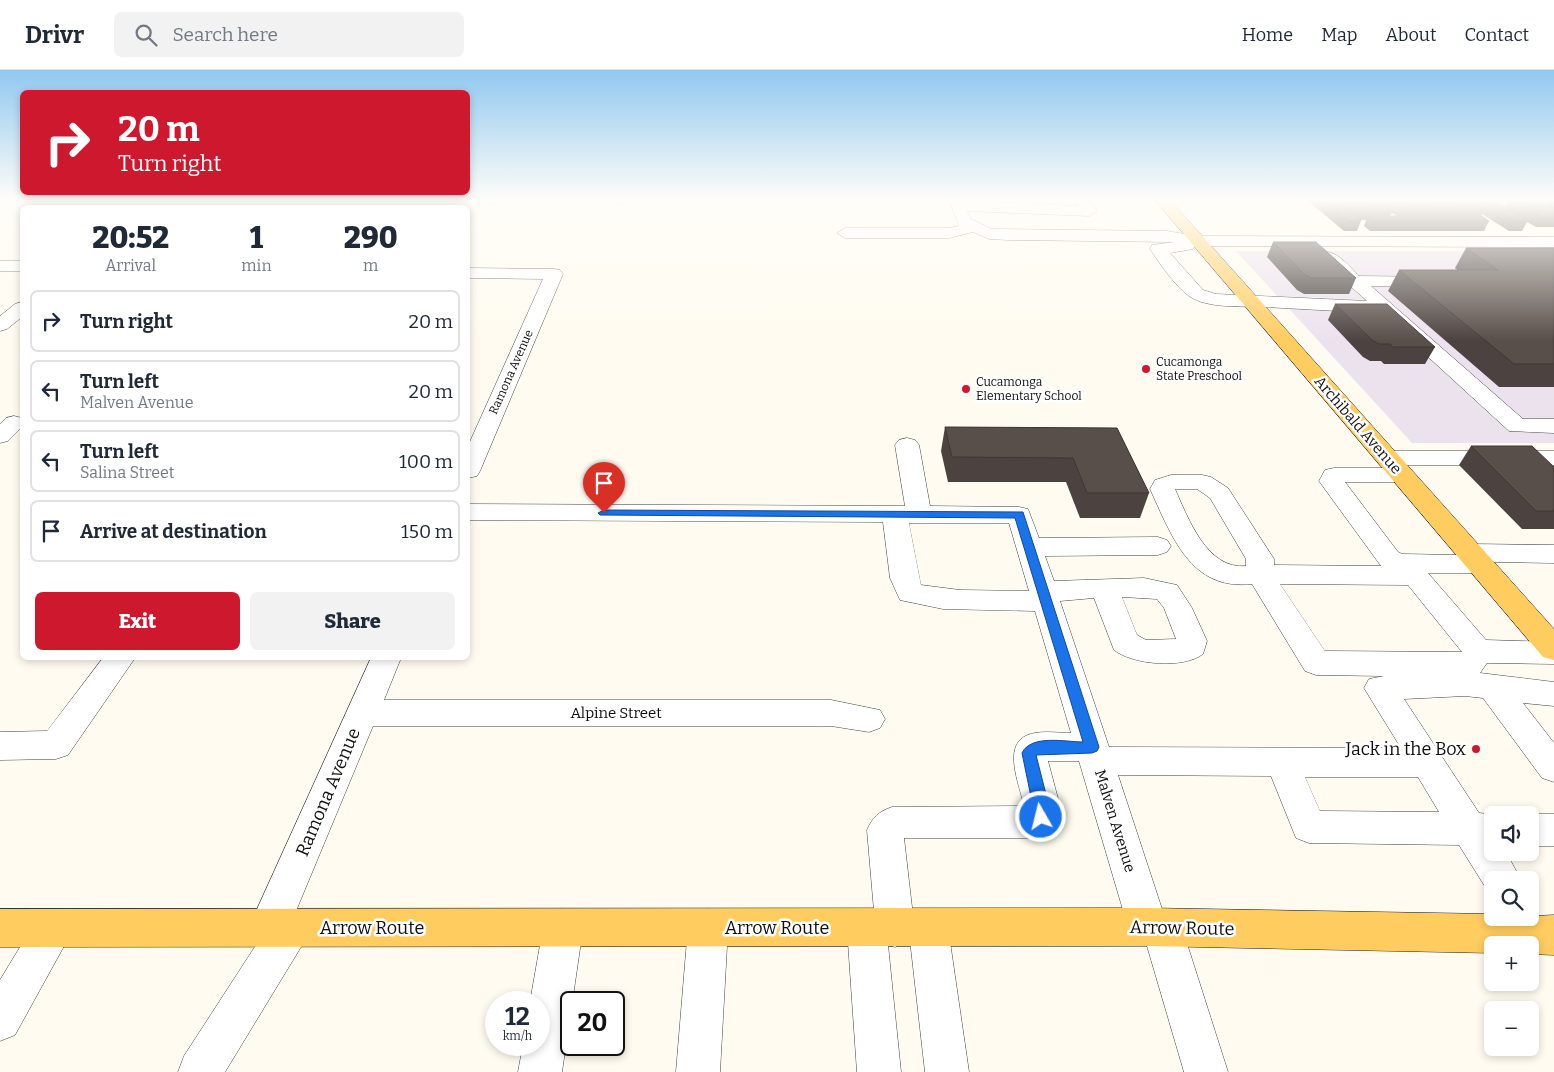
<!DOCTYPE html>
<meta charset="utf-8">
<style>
body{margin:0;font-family:Bitter,serif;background:#f2f2f3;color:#1f2937;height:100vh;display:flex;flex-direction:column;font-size:19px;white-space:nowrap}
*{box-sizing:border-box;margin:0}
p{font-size:16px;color:#747a83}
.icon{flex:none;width:28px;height:28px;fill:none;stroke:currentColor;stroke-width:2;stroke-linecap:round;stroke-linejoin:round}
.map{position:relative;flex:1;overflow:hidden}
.side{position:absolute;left:20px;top:135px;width:450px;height:455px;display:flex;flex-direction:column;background:#fff;border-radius:8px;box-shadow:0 2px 8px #0003}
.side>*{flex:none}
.banner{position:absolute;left:20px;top:20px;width:450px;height:105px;border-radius:8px;box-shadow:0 2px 8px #0003;background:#cd182e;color:#fff;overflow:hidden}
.fabs{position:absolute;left:1484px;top:736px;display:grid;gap:10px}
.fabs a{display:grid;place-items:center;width:55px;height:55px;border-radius:8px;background:#fff;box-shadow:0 2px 8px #0003;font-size:25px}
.speed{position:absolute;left:485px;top:921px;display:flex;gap:10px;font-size:25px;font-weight:700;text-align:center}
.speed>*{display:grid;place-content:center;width:65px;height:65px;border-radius:50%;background:#fff;box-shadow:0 2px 8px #0003;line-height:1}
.speed small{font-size:12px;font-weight:400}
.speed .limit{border:2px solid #111;border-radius:8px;background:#fff;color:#111}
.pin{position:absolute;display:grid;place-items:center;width:42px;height:42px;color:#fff;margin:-51px -21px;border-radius:50% 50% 50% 0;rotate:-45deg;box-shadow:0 0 5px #0007}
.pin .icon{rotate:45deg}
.me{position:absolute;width:55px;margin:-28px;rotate:352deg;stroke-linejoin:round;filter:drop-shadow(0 0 4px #0008)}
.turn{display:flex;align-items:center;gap:18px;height:105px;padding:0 15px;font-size:22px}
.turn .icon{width:65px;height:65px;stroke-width:2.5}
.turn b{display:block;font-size:35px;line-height:42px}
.eta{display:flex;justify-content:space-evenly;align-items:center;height:85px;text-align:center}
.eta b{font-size:30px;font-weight:800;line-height:35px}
.action{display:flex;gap:10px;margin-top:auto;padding:10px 15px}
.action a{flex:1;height:58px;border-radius:8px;background:#cd182e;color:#fff;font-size:20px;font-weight:800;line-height:58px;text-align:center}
.action a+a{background:#f2f2f3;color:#1f2937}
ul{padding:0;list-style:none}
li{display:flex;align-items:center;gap:15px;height:62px;margin:0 10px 8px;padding:0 5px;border:2px solid #e0e1e3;border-radius:8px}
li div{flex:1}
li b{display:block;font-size:19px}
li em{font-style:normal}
header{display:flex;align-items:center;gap:30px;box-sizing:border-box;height:70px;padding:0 25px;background:#fff;border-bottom:1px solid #e0e1e3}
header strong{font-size:24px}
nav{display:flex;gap:28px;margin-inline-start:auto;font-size:18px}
.search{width:350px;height:45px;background:#f2f2f3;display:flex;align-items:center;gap:12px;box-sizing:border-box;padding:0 18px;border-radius:8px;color:#747a83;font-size:19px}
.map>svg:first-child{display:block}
</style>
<header>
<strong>Drivr</strong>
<div class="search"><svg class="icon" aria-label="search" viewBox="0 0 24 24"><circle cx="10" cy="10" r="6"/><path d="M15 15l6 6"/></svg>Search here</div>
<nav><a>Home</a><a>Map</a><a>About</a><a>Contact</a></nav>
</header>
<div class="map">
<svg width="1554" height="1002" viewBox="0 0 1554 1002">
<rect width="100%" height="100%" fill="#fffbf0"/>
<path fill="#ece2ee" d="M1236 181H1554V373H1412Z"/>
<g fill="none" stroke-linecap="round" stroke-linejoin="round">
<defs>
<path id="minor" d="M487 130H501V131L494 135 489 134Z
M617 130H631V131L624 135 619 134Z
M949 130 1078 136 1074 130H1089L1097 141 1089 146 967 141 971 149 992 159 1167 161 1196 166 1554 167V177L1195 176 1193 179 1170 183 1203 220 1216 224 1367 231 1321 190 1319 186 1321 182C1336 179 1349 196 1359 206L1436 207 1439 211 1436 215 1430 216H1371L1523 349H1554V363L1509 361 1378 241 1356 242 1264 237C1244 236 1207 239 1189 226 1174 215 1161 195 1150 179L1152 175 1175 172 1008 170 989 169 973 162 949 168H845L837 163 845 158H949L959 156Z
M1554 130V135H1486L1479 131Z
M0 191H22V201H0Z
M468 198 554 199 560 200 563 204 480 401 477 406 468 408V376L543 209 468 208Z
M22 232V247L7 259 0 261V246L15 234Z
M14 346 22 348V357L8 371 0 373V354L6 348Z
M907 368 915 370 919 375 930 436 1019 437 1028 439 1039 468 1158 467 1167 470 1171 476 1167 482 1158 485 1045 486 1054 511 1144 508 1177 515 1192 538 1207 571 1203 584C1184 599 1133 595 1114 580L1094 528 1060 531 1109 677 1401 678 1364 618 1369 609 1384 606 1316 605 1305 601 1252 514C1190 521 1172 466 1150 419L1155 410 1171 405H1202L1211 407 1228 418 1274 489V495L1381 496 1319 411 1325 400 1334 398H1402L1411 400 1414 405 1411 410 1402 412H1345L1398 482 1402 484 1459 485 1461 477 1471 474 1554 475V493L1493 492 1490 501 1480 503H1428L1486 570 1554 572V594L1487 593 1480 603 1554 612V636L1523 633 1554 673V712L1542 708 1483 628 1465 626 1404 629 1479 743 1498 745H1492V782H1506L1521 810H1492V824L1489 823 1459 775 1309 773 1296 768 1271 706 1118 705 1162 839 1176 844 1182 858 1228 1002H1184L1147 876 1134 871 1128 857 1079 691H1048L1061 740 1050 763 1037 768H904L913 846 928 839 942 844 948 858 969 1002H925L910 870 895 877 888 875 901 1002H857L847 858 853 844 867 839 874 841 867 760C873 747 878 742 892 737L1024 736C1019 712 999 669 1035 663 1047 661 1059 663 1071 663L1035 541 943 539 900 530 890 508 883 452 468 450V434L905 436 895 375 899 370ZM1175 419H1197L1210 428 1246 489V496C1207 500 1188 448 1175 419ZM909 453H1009L1029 521 960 520 921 515ZM1280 514 1408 515 1462 582 1325 581ZM1122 527 1157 529 1164 538 1176 569 1146 570 1137 565ZM1305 707H1418L1439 742 1320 741Z
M1387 381H1554V395H1387L1379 393 1375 388 1379 383Z
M103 588H135L68 685 56 689 0 690V662L47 661Z
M371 588H401L384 630H831L880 640 885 649 880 658 869 662 831 656H373L296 841 304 844 310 858 304 872 225 1002H178L184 986 258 872 255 871 249 857Z
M1530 744H1554V776H1530V745H1526Z
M54 839 68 844 74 858 15 965 0 971V910L40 844Z
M563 839 577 844 583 858 562 1002H518L523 975H539V932H530L543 858 549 844Z
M708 839 722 844 728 858 720 1002H676L688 858 694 844Z"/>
<path id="major" d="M1155 130H1170L1554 559V590L1543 587Z
M1148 838 1492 844V848L1554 845V885L1530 884V875H1492V883L1148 876 0 877V839Z"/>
</defs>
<use href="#minor" stroke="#424242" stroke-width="1"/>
<use href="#major" stroke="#202020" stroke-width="1"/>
<use href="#minor" fill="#fff" fill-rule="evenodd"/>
<use href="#major" fill="#ffcc60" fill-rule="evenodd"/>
</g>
<path fill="#4c4340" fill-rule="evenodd" d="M1307 130H1494L1505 137 1509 130H1540L1547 134 1549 130H1554V157H1536L1527 152 1522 161H1509L1482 144 1481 146 1489 151 1484 161H1370L1364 156 1366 150H1360L1361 151 1357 161H1344ZM1392 143 1397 146H1390Z
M1273 172 1356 208 1349 224H1304L1297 220 1267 187Z
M1466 178H1554V317H1499L1388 221 1399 200H1457L1455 198Z
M1335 234 1435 277 1425 294H1384L1381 291H1370L1363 287 1328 250Z
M945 357 1117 358 1149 423 1140 448H1080L1066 412H948L941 381Z
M1471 376 1554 397V459H1522L1459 395Z"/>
<path fill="#584e4a" stroke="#3e3734" d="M1323 130H1335L1361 151H1349Z
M1357 130H1389L1396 135H1393L1395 136 1363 135Z
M1402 130H1435L1442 135H1440L1442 136 1409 135Z
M1447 130H1477L1486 136 1453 135Z
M1482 130H1494L1528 151H1514Z
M1514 130H1540L1554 138V147H1542Z
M1368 146H1482L1489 151H1375Z
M1273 172H1316L1356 208H1311L1304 204Z
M1466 178H1554V294H1514L1399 200H1498Z
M1335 234H1387L1435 277H1393L1390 274H1379L1372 270Z
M945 357 1117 358 1149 423H1087L1073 388 952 387Z
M1471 376H1532L1554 397V441H1536Z"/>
<linearGradient id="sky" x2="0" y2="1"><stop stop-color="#91c8f0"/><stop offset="0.48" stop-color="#fffdf8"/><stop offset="1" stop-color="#fffdf8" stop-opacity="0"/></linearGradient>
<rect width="1554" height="271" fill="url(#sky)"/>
<path fill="#1a73e8" stroke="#114b97" d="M604 440 1023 442 1099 677 1097 681 1092 683 1036 685 1050 740 1047 751 1041 753 1036 751 1022 683C1031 664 1066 672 1083 672L1015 448 600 445 598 443Z"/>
<g fill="#cd182e" stroke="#fff" stroke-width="2">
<circle cx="1146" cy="299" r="5"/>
<circle cx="966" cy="319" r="5"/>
<circle cx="1476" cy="679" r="5"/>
</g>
<g text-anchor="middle" stroke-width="5" stroke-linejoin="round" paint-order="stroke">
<g font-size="12" fill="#0f0f0f" stroke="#fff" text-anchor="start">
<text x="1156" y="296">Cucamonga<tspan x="1156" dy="14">State Preschool</tspan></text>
<text x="976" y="316">Cucamonga<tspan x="976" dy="14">Elementary School</tspan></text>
</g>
<g font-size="12" fill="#0f0f0f" stroke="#fff">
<text transform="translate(511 302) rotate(-66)" y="4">Ramona Avenue</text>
</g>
<g font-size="15" fill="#0f0f0f" stroke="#fff">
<text transform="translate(1358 355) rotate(49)" y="5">Archibald Avenue</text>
<text x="616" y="648">Alpine Street</text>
<text transform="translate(1115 751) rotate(73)" y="5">Malven Avenue</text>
</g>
<g font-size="18" fill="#0f0f0f" stroke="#fff" text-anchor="end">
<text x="1466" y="685">Jack in the Box</text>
</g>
<g font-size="18" fill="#0f0f0f" stroke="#fff">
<text transform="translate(328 722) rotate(-67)" y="6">Ramona Avenue</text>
<text x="372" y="864">Arrow Route</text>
<text x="777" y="864">Arrow Route</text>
<text transform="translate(1182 858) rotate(1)" y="6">Arrow Route</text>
</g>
</g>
</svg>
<div class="fabs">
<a><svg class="icon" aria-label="sound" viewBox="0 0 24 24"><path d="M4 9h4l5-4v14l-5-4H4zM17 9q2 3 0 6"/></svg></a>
<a><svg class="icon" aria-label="search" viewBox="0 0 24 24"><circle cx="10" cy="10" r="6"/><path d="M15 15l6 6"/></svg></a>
<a>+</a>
<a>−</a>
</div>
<div class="speed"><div>12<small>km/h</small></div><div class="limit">20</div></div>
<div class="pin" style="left:604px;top:443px;background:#d93025"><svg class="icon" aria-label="arrive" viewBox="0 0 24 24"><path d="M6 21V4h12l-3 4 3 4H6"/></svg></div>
<svg class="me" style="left:1041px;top:747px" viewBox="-20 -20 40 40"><circle r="17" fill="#1a73e8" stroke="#fff" stroke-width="3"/><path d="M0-11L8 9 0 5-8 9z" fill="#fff"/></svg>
<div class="banner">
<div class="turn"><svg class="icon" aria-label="right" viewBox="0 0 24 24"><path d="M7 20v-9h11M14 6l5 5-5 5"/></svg><div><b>20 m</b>Turn right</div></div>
</div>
<section class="side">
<div class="eta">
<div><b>20:52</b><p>Arrival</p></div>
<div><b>1</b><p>min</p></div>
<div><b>290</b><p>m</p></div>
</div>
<ul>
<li><svg class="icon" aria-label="right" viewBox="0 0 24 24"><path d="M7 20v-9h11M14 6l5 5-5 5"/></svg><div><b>Turn right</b></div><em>20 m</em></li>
<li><svg class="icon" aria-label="left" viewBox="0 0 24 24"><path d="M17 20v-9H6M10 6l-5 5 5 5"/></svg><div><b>Turn left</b><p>Malven Avenue</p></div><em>20 m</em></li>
<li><svg class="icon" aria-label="left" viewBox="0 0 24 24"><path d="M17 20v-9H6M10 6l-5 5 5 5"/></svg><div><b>Turn left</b><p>Salina Street</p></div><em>100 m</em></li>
<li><svg class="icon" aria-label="arrive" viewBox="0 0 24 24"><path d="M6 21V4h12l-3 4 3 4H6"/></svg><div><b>Arrive at destination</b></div><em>150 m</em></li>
</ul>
<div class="action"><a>Exit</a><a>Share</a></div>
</section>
</div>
